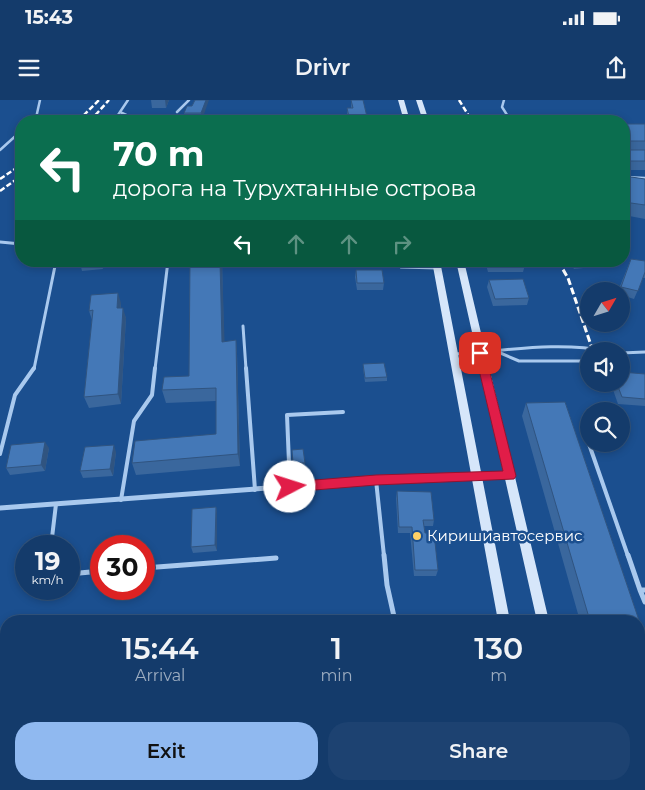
<!DOCTYPE html>
<meta charset="utf-8">
<style>
body{margin:0;font-family:Montserrat,sans-serif;background:#1d4271;color:#f1f3f6;height:100vh;display:flex;flex-direction:column;font-size:19px;white-space:nowrap}
*{box-sizing:border-box;margin:0}
p{font-size:16px;color:#9dadc1}
.icon{flex:none;width:28px;height:28px;fill:none;stroke:currentColor;stroke-width:2;stroke-linecap:round;stroke-linejoin:round}
.map{position:relative;flex:1;overflow:hidden}
.drawer{position:absolute;left:0px;top:515px;width:645px;height:175px;display:flex;flex-direction:column;background:#143b6b;border-radius:20px 20px 0 0;box-shadow:0 2px 8px #0003,0 0 0 1px #33557e}
.drawer>*{flex:none}
.top-card{position:absolute;left:15px;top:15px;width:615px;height:152px;border-radius:20px;box-shadow:0 2px 8px #0003,0 0 0 1px #33557e;background:#0b6e4f;color:#fff;overflow:hidden}
.needle{width:32px;rotate:51deg}
.buttons{position:absolute;left:580px;top:182px;display:grid;gap:10px}
.buttons a{display:grid;place-items:center;width:50px;height:50px;border-radius:50%;background:#143b6b;box-shadow:0 2px 8px #0003,0 0 0 1px #33557e;font-size:25px}
.speed{position:absolute;left:15px;top:435px;display:flex;gap:10px;font-size:25px;font-weight:700;text-align:center}
.speed>*{display:grid;place-content:center;width:65px;height:65px;border-radius:50%;background:#143b6b;box-shadow:0 2px 8px #0003,0 0 0 1px #33557e;line-height:1}
.speed small{font-size:12px;font-weight:400}
.speed .limit{border:8px solid #d22;background:#fff;color:#111}
.pin{position:absolute;display:grid;place-items:center;width:42px;height:42px;color:#fff;margin:-21px;border-radius:10px;box-shadow:0 2px 8px #0006}
.me{position:absolute;width:55px;margin:-28px;rotate:85deg;stroke-linejoin:round;filter:drop-shadow(0 0 4px #0008)}
.turn{display:flex;align-items:center;gap:18px;height:105px;padding:0 15px;font-size:22px}
.turn .icon{width:65px;height:65px;stroke-width:2.5}
.turn b{display:block;font-size:35px;line-height:42px}
.lanes{display:flex;align-items:center;height:48px;padding:0 15px;background:#0003;justify-content:center;gap:25px;direction:ltr}
.lanes .off{opacity:.35}
.eta{display:flex;justify-content:space-evenly;align-items:center;height:85px;text-align:center}
.eta b{font-size:30px;font-weight:600;line-height:35px}
.primary-button{display:flex;gap:10px;margin-top:auto;padding:10px 15px}
.primary-button a{flex:1;height:58px;border-radius:20px;background:#90b9f0;color:#111;font-size:20px;font-weight:600;line-height:58px;text-align:center}
.primary-button a+a{background:#1d4271;color:#f1f3f6}
.status{display:flex;justify-content:space-between;align-items:center;height:35px;padding:0 25px;background:#143b6b;direction:ltr}
.status svg{height:14px;fill:currentColor}
header{display:flex;justify-content:space-between;align-items:center;height:65px;padding:0 15px;background:#143b6b;font-size:22px;font-weight:600}
.map>svg:first-child{display:block}
</style>
<div class="status"><b>15:43</b><svg viewBox="0 0 49 12"><path d="M0 12V9h3v3zM5 12V6h3v6zM10 12V3h3v9zM15 12V0h3v12zM26 1h20v11H26zM47 4h2v5h-2z"/></svg></div>
<header><svg class="icon" aria-label="menu" viewBox="0 0 24 24"><path d="M4 6h16M4 12h16M4 18h16"/></svg>Drivr<svg class="icon" aria-label="share" viewBox="0 0 24 24"><path d="M12 15V3M7 8l5-5 5 5M5 13v7h14v-7"/></svg></header>
<div class="map">
<svg width="645" height="690" viewBox="0 0 645 690">
<rect width="100%" height="100%" fill="#1b4f8f"/>
<g fill="none" stroke-linecap="round" stroke-linejoin="round">
<path stroke="#a9c9ee" stroke-width="2.5" d="M504 0 502 7 511 21
M177 12 189 0
M122 13 139 21
M32 21 36 18 40 0
M114 21 128 0
M0 50 21 31
M624 77 645 78"/>
<path stroke="#a9c9ee" stroke-width="3" d="M0 142 21 144
M393 161 401 167 437 168
M243 226 246 269
M498 252 519 261H589
M621 253 645 252
M455 254C506 251 556 241 607 251
M34 269 56 161
M155 269 168 161"/>
<path stroke="#a9c9ee" stroke-width="4" d="M246 268 255 390
M583 327 589 343
M589 344 628 456
M0 354 15 295 34 268
M376 380 384 456
M290 387 287 315 343 312
M121 400 134 321 152 295 155 268
M51 446 56 404"/>
<path stroke="#a9c9ee" stroke-width="5" d="M384 455 387 485 395 521
M628 455 640 490
M144 468 276 458
M69 474 101 471
M645 490H640L645 502
M218 690 225 684"/>
<path stroke="#a9c9ee" stroke-width="5" d="M0 408 376 380 510 376"/>
<path fill="#d6e6fa" fill-rule="evenodd" d="M398 0H404L410 21H404Z
M416 0H422L429 21H423Z
M432 161H440L510 521H498Z
M456 161H464L549 521H537Z
M528 684H542L543 690H529Z
M574 684H588L590 690H576Z"/>
<path stroke="#fff" stroke-width="2.5" stroke-dasharray="5.5 2.5" stroke-linecap="butt" d="M459 0 472 21
M78 21 99 0
M90 21 109 0
M0 79 21 65
M0 91 21 76"/>
<path stroke="#fff" stroke-width="3" stroke-dasharray="7 3" stroke-linecap="butt" d="M558 161 568 178 593 251"/>
</g>
<path fill="#3a679d" d="M151 0H169L166 8H152Z
M195 0 204 16V21H188L189 19H186L184 13 192 6Z
M351 0 368 21H348L347 14V8H351Z
M624 24H645V70H624Z
M624 76 645 79V119L624 115Z
M631 159 645 161V178H643L634 199 621 195V191H618Z
M104 161 103 169 82 171 80 163Z
M190 161H222L224 242 236 240 237 253 240 366 136 375 132 363 216 334V301L166 303 162 290 189 276Z
M485 161H526L523 172H488Z
M569 161H595L593 167 574 169Z
M356 170 384 183 383 190H357L355 177Z
M489 180 529 198 527 205 493 206 487 187Z
M121 203V208L126 218 121 304 89 308 84 297 92 220 89 211Z
M363 264 387 277V281L365 282 363 268Z
M645 274V306L618 304 611 284H621Z
M565 302 645 538V589H639V521H580L522 316 526 303Z
M49 348 45 371 10 375 6 368Z
M292 350 305 363V366L294 367Z
M116 352 113 376 83 378 80 371Z
M397 391 434 420 433 426H424L425 433 438 470 436 476H414L410 433H398L396 398Z
M216 407 217 413V451L193 453 191 447Z"/>
<path fill="#305480" d="M165 0H169L166 8Z
M206 0H209L202 20 201 13Z
M101 161H104L103 169 101 162Z
M220 161H222L225 255 222 242Z
M118 193 121 203 120 219 117 208Z
M123 208 126 218 121 304 118 294Z
M236 240 237 253 240 366 238 354Z
M45 342 49 348 45 371 41 365Z
M114 345 116 352 113 376 110 369Z
M216 407 217 413V451L215 445Z
M96 684H100L104 690H100Z
M162 684H175L167 690H154Z"/>
<path fill="#4478b7" stroke="#305480" d="M195 0H206L201 13H184L187 6H192Z
M351 0H363L368 21H355L354 17H349L347 8H353Z
M190 16H204L202 21H188Z
M624 24H645V41H624Z
M624 50H645V61H624Z
M624 76 645 79V105L624 102Z
M631 159 645 161V172L638 191 621 187Z
M80 161H101V162L80 163Z
M190 161H220L222 242 236 240 238 354 132 363 135 341 216 334V288L162 290 164 277 189 276Z
M356 170H382L384 183H357Z
M523 179 529 198 495 199 489 180Z
M118 193 117 208H123L118 294 84 297 93 210 89 211 91 195Z
M384 263 387 277 365 278 363 264Z
M621 272 645 274V299L622 297 617 284H621Z
M565 302 645 538V580H639V521H590L526 303Z
M45 342 41 365 6 368 11 345Z
M114 345 110 369 80 371 85 347Z
M303 349 305 363H293L292 350Z
M397 391 431 392 434 420H423L425 433H434L438 470H415L412 427H399Z
M216 407 215 445 191 447 192 409Z
M69 518V521H43Z
M6 561V684H96L100 690H0V563Z
M111 684H162L154 690H103Z
M269 684H393L398 690H263Z"/>
<path fill="#e11d48" stroke="#92132f" d="M480 249 485 253 516 376 514 379 376 385 290 392 286 390 284 387 286 383 290 382 376 375 503 371 475 253Z"/>
<circle fill="#ffd166" stroke="#1b4f8f" stroke-width="2" cx="417" cy="436" r="5"/>
<g text-anchor="middle" stroke-width="5" stroke-linejoin="round" paint-order="stroke">
<g font-size="15" fill="#fff" stroke="#1b4f8f" text-anchor="start">
<text x="427" y="441">Киришиавтосервис</text>
</g>
</g>
</svg>
<div class="buttons">
<a><svg class="needle" viewBox="-14 -14 28 28"><path d="M0-13l5 13h-10z" fill="#e53935"/><path d="M0 13l5-13h-10z" fill="#9dadc1"/></svg></a>
<a><svg class="icon" aria-label="sound" viewBox="0 0 24 24"><path d="M4 9h4l5-4v14l-5-4H4zM17 9q2 3 0 6"/></svg></a>
<a><svg class="icon" aria-label="search" viewBox="0 0 24 24"><circle cx="10" cy="10" r="6"/><path d="M15 15l6 6"/></svg></a>
</div>
<div class="speed"><div>19<small>km/h</small></div><div class="limit">30</div></div>
<div class="pin" style="left:480px;top:253px;background:#d93025"><svg class="icon" aria-label="arrive" viewBox="0 0 24 24"><path d="M6 21V4h12l-3 4 3 4H6"/></svg></div>
<svg class="me" style="left:290px;top:387px" viewBox="-20 -20 40 40"><circle r="19" fill="#fff"/><path d="M0-13L10 11 0 6-10 11z" fill="#e11d48"/></svg>
<div class="top-card">
<div class="turn"><svg class="icon" aria-label="left" viewBox="0 0 24 24"><path d="M17 20v-9H6M10 6l-5 5 5 5"/></svg><div><b>70 m</b>дорога на Турухтанные острова</div></div>
<div class="lanes"><svg class="icon" aria-label="left" viewBox="0 0 24 24"><path d="M17 20v-9H6M10 6l-5 5 5 5"/></svg><svg class="icon off" aria-label="ahead" viewBox="0 0 24 24"><path d="M12 20V5M6 11l6-6 6 6"/></svg><svg class="icon off" aria-label="ahead" viewBox="0 0 24 24"><path d="M12 20V5M6 11l6-6 6 6"/></svg><svg class="icon off" aria-label="right" viewBox="0 0 24 24"><path d="M7 20v-9h11M14 6l5 5-5 5"/></svg></div>
</div>
<section class="drawer">
<div class="eta">
<div><b>15:44</b><p>Arrival</p></div>
<div><b>1</b><p>min</p></div>
<div><b>130</b><p>m</p></div>
</div>
<div class="primary-button"><a>Exit</a><a>Share</a></div>
</section>
</div>
